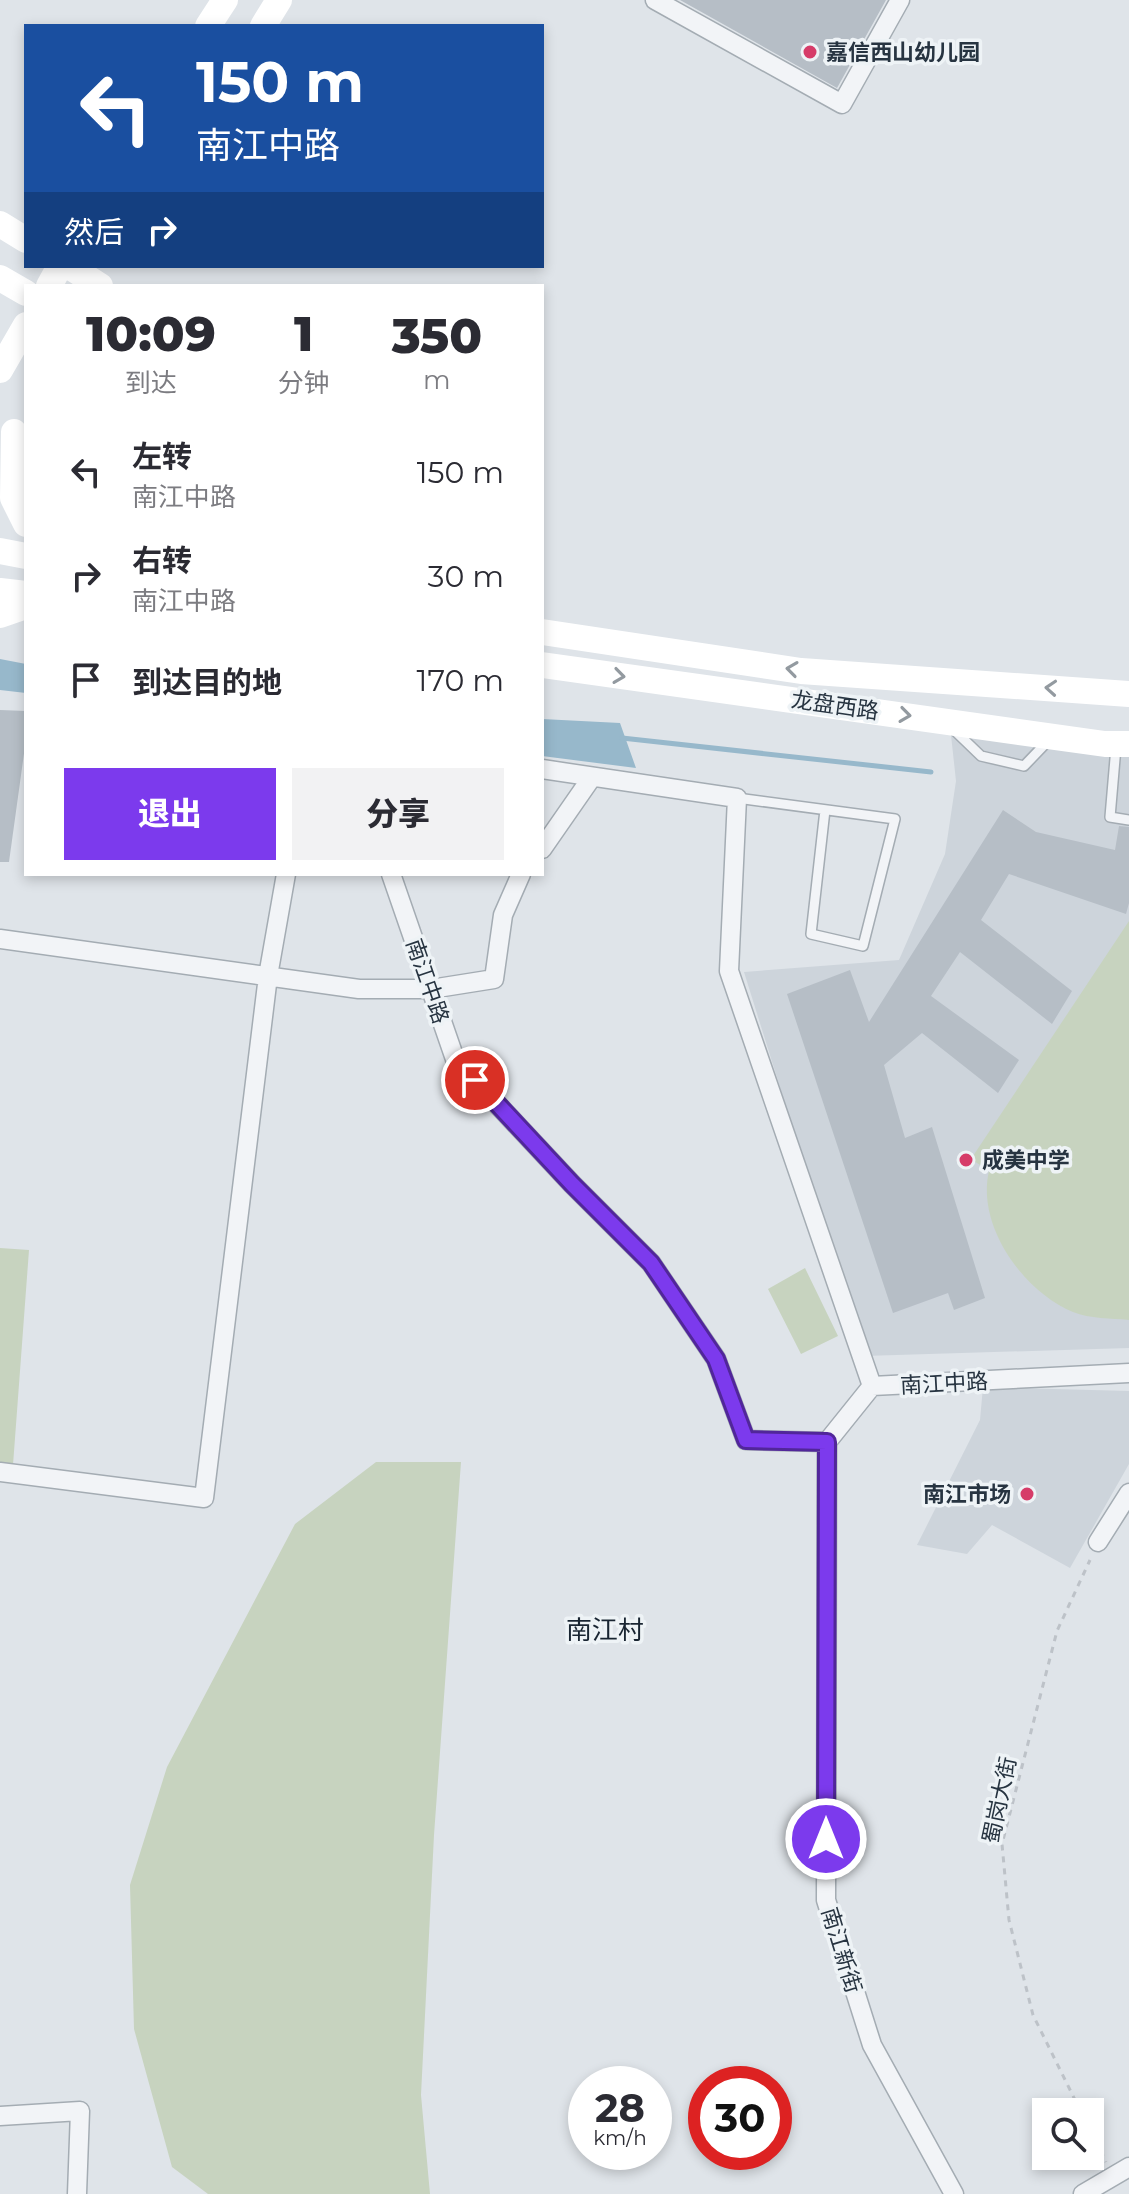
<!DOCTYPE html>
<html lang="zh">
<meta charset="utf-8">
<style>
body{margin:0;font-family:Montserrat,"Noto Sans SC",sans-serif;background:#f2f2f3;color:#2b2b33;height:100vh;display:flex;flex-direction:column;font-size:30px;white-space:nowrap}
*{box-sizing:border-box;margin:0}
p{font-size:26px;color:#7c7c81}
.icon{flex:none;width:44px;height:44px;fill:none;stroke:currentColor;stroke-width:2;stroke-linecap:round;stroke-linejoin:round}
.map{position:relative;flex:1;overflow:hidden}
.drawer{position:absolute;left:24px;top:284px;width:520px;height:592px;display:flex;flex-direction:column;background:#fff;border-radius:0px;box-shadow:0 4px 12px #0003}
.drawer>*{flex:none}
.guide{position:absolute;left:24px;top:24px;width:520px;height:244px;border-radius:0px;box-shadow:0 4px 12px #0003;background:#1a4fa0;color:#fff;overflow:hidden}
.controls{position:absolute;left:1032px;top:2098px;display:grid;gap:16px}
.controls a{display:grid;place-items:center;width:72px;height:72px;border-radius:0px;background:#fff;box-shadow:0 4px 12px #0003;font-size:40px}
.speed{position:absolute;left:568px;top:2066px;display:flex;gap:16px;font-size:40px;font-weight:700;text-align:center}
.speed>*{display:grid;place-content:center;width:104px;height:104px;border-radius:50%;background:#fff;box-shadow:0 4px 12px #0003;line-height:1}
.speed small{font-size:20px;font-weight:400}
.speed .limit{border:12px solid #d22;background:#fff;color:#111}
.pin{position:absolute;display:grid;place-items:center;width:68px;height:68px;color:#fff;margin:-34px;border:4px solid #fff;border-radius:50%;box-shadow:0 2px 8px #0007}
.me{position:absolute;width:88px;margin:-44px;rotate:0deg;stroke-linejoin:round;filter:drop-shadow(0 0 6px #0008)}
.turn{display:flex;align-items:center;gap:28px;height:168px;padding:0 40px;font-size:36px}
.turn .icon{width:104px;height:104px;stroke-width:2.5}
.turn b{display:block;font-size:56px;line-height:68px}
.then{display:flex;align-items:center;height:76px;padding:0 40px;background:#0003;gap:16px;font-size:30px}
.eta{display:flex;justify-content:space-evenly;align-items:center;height:136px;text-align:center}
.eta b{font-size:48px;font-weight:800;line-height:56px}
.button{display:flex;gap:16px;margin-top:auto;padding:16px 40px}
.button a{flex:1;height:92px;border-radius:0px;background:#7c3aed;color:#fff;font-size:32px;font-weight:800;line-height:92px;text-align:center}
.button a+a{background:#f2f2f3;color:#2b2b33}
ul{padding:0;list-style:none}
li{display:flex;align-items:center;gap:24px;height:104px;padding:0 40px}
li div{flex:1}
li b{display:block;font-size:30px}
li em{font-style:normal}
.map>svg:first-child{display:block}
</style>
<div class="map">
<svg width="1129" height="2194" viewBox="0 0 1129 2194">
<rect width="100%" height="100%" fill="#dfe4e9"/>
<path fill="#cdd4db" d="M950 726 1129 751V1348L864 1356 744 972 899 960 945 854 956 781Z
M983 1387 1129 1391V1464L1070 1568 992 1525 967 1554 917 1545 980 1420Z"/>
<path fill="#c7d3bf" d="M1129 921V1320C1111 1318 1090 1319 1073 1312 1024 1292 976 1226 989 1171L971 1159Z
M0 1248 29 1250 13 1465 0 1464Z
M805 1268 838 1336 801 1354 768 1289Z
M376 1462H461L434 1835 421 2095 430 2194H208L172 2167 134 2029 130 1885 167 1767 295 1524Z"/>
<path fill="#97b8cb" d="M0 659 26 664V693L0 690Z
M542 719 620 723 636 768 542 756Z"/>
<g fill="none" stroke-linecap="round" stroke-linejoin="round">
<path stroke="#97b8cb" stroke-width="5" d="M622 738 931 772"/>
</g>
<path fill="#b6bec6" d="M680 0H886L837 88Z
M0 710 26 711V739L9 862H0Z
M1003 810 1036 832 1115 850 1119 826 1129 827V903L1126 914 1009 874 981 920 1072 991 1052 1024 960 952 931 996 1019 1060 998 1093 922 1033 884 1065 905 1138 932 1127 985 1298 954 1310 948 1293 893 1313 787 994 850 970 869 1022Z"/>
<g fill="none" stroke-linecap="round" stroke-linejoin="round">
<defs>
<path id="lane" d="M953 729 981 756 1024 766 1048 741
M1116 747 1110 817 1129 820
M737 798 895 819 863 946 811 934 825 810"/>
<path id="street" d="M655 0 842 104 900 0
M542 769 737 798 729 971 872 1386
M542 849 592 777
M391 874 455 1059 572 1184 651 1263 716 1359 746 1440 827 1442 872 1386 1129 1373
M0 939 359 989H431L494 979 503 915 521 874
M827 1442 826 1900 872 2045 954 2194
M0 1472 204 1498 268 976 286 874
M1098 1542 1129 1493
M0 2116 80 2111 77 2194
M1083 2194 1129 2167"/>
</defs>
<use href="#lane" stroke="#a4acb3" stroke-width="12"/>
<use href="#street" stroke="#a4acb3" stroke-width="21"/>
<path stroke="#bdc2c8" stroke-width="3" stroke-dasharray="6 6" stroke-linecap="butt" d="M1081 2112 1033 2015 1009 1920 1002 1844 1057 1631 1090 1560
M1090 2129 1106 2162"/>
<use href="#lane" stroke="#f2f4f7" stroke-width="9"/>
<use href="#street" stroke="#f2f4f7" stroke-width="18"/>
<path stroke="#fff" stroke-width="26" d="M208 26 225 0
M263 26 279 0
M0 224 26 240
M69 266 100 286
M0 278 26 293
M49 286 60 266
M0 370 26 325
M14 432 13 498 26 524
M0 551 26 556
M0 591 26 594
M0 615 26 606
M542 632 801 671 1129 694
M542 665 1105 744H1129"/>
</g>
<defs><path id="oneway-chevron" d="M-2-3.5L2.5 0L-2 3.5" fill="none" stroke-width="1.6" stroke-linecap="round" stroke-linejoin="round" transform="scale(2)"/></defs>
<g stroke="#939aa0">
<use href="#oneway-chevron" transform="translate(792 669) rotate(-172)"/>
<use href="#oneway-chevron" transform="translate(619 676) rotate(8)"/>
<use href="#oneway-chevron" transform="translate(1051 688) rotate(-176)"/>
<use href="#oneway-chevron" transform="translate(905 715) rotate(8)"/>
</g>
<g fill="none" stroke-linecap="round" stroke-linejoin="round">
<defs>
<path id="route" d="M475 1080 572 1184 651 1263 716 1359 746 1440 827 1442 826 1839"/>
</defs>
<use href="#route" stroke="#51269a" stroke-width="20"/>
<use href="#route" stroke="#7c3aed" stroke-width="14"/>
</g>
<g fill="#d63c69" stroke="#eef3f6" stroke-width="3">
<circle cx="810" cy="52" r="8"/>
<circle cx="966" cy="1160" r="8"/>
<circle cx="1027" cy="1494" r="8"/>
</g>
<g text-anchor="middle" stroke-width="7" stroke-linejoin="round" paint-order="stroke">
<g font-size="22" font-weight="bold" fill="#273441" stroke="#eef3f6" text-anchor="start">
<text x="826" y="60">嘉信西山幼儿园</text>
<text x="982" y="1168">成美中学</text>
<text x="1011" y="1502" text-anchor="end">南江市场</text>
</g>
<g font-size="22" fill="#273441" stroke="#eef3f6">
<text transform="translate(835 705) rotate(8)" y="8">龙盘西路</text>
<text transform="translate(428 981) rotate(71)" y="8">南江中路</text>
<text transform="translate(944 1383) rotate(-3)" y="8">南江中路</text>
<text transform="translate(999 1800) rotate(-78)" y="8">蜀岗大街</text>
<text transform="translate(842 1950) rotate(73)" y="8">南江新街</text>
</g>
<g font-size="26" fill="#192532" stroke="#eef3f6">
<text x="605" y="1639">南江村</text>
</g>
</g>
</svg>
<div class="controls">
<a><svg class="icon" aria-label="search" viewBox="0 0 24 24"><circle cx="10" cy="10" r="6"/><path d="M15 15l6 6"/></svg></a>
</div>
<div class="speed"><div>28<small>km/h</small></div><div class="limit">30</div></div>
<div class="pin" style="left:475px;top:1080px;background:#d93025"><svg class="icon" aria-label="arrive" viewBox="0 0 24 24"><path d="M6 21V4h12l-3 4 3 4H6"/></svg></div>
<svg class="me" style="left:826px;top:1839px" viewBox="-20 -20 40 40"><circle r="17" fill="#7c3aed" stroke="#fff" stroke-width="3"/><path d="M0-11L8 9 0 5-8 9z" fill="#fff"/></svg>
<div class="guide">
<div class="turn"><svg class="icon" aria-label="left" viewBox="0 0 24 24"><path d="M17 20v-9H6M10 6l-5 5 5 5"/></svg><div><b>150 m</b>南江中路</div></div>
<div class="then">然后<svg class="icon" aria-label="right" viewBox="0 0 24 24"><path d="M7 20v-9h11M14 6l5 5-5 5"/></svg></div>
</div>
<section class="drawer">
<div class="eta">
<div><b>10:09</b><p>到达</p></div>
<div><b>1</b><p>分钟</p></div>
<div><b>350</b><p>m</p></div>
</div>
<ul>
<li><svg class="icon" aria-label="left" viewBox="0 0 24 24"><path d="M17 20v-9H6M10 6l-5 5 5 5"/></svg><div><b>左转</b><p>南江中路</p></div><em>150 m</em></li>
<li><svg class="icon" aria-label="right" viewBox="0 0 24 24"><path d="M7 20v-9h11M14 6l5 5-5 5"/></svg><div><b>右转</b><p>南江中路</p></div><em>30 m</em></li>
<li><svg class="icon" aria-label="arrive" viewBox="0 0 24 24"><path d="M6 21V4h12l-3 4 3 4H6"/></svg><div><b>到达目的地</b></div><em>170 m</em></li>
</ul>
<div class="button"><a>退出</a><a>分享</a></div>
</section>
</div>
